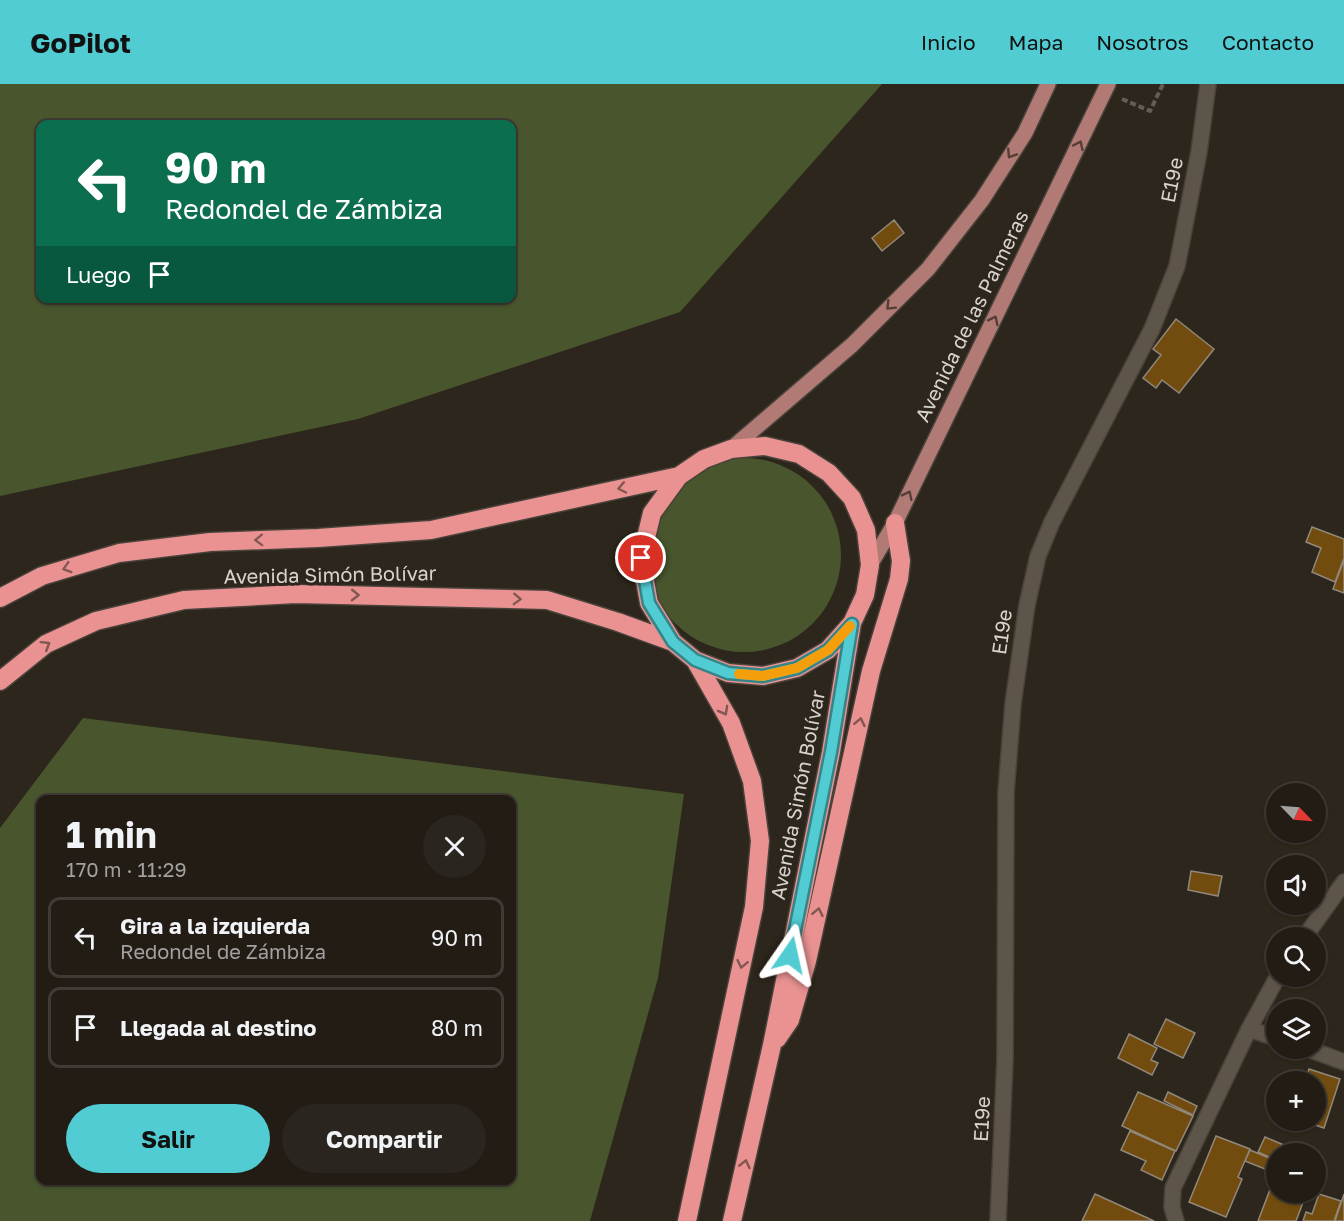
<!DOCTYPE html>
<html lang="es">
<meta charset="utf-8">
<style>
body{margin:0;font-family:"Golos Text",sans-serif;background:#2a251e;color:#f1f3f6;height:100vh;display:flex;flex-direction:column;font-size:22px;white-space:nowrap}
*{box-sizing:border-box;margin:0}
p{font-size:20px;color:#a2a1a0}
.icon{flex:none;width:33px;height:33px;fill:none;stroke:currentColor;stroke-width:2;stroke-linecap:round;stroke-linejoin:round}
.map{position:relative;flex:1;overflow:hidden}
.panel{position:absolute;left:36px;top:711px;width:480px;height:390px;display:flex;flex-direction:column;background:#221c15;border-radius:12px;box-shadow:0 2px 4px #0004,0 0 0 2px #3f3a34}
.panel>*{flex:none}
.hud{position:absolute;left:36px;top:36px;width:480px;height:183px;border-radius:12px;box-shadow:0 2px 4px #0004,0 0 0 2px #3f3a34;background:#0b6e4f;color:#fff;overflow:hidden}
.needle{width:39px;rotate:115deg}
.tools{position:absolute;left:1266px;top:699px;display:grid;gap:12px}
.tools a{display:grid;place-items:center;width:60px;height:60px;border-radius:50%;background:#221c15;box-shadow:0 2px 4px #0004,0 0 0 2px #3f3a34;font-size:30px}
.pin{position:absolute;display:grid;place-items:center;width:51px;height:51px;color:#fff;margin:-26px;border:3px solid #fff;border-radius:50%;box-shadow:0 2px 6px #0007}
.me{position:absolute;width:66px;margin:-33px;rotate:11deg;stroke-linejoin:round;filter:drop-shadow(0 0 4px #0008)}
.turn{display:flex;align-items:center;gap:21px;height:126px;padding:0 30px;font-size:27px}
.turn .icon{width:78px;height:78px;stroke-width:2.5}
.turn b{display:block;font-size:42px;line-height:51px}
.then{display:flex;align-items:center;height:57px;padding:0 30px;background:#0003;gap:12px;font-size:22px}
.round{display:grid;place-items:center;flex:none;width:63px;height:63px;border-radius:32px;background:#2a251e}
.summary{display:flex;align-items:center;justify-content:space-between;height:102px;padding:0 30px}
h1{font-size:36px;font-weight:700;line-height:45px}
.primary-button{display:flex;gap:12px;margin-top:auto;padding:12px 30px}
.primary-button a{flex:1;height:69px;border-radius:36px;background:#51ccd2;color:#111;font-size:24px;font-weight:700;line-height:69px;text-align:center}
.primary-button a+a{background:#2a251e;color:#f1f3f6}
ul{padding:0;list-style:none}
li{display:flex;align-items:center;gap:18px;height:81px;margin:0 12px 9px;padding:0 18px;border:3px solid #3f3a34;border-radius:12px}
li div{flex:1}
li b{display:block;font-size:22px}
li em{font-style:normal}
header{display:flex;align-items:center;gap:36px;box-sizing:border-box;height:84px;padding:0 30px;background:#51ccd2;color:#111}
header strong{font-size:28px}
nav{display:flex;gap:33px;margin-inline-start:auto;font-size:21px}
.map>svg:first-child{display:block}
</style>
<header>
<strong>GoPilot</strong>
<nav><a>Inicio</a><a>Mapa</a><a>Nosotros</a><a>Contacto</a></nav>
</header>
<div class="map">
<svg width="1344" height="1137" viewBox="0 0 1344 1137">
<rect width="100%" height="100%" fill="#2d261c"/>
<path fill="#48552d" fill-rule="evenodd" d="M0 0H882L680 228 358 335 0 412ZM40 40H512V214H40Z
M647 471a97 97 0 1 1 194 0a97 97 0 1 1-194 0Z
M83 634 684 710 658 894 590 1137H0V744ZM40 716H512V1096H40Z"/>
<path fill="#724c0e" stroke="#91887c" stroke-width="1.5" d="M894 136 904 149 882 167 872 154Z
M1176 235 1214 265 1179 309 1162 296 1156 304 1143 294 1161 271 1153 265Z
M1312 443 1344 455V474L1335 498 1312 488 1321 464 1306 458Z
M1344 476V509L1333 505Z
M1191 787 1222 792 1218 812 1188 806Z
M1166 935 1195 949 1183 974 1154 960Z
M1129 950 1157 964 1151 976 1158 979 1152 991 1118 974Z
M1309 985 1340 995 1324 1044 1300 1036H1316V998H1304Z
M1138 1008 1193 1032 1176 1067 1122 1042Z
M1168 1008 1197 1022 1193 1031 1164 1017Z
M1130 1047 1175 1067 1162 1096 1141 1086 1146 1077 1121 1066Z
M1216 1052 1250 1065 1238 1093 1242 1095 1226 1133 1189 1118Z
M1265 1053 1286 1062 1283 1070H1276V1076L1258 1068Z
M1250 1066 1276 1077 1275 1089 1245 1077Z
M1276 1090V1108H1307L1296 1137H1258Z
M1095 1110 1154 1137H1082Z
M1319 1110 1341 1117 1334 1137H1303L1306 1128 1312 1130Z
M1344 1110V1137H1335Z"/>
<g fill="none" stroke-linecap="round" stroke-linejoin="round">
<defs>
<path id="minor" d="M1304 854 1344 798
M1249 945 1276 954
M1306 964 1344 978
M998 1137 1005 975 1006 708 1013 620 1027 521 1038 472 1052 438 1152 245 1177 182 1199 68 1208 0
M1176 1137 1172 1123 1173 1104 1249 945 1278 892"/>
<path id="major" d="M731 365 852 261 928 185 982 116 1025 49 1048 0
M870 481 895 439 1108 0"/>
<path id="highway" d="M0 514 42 492 119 469 210 458 318 454 431 446 679 392
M0 597 46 560 96 537 184 516 296 510 547 516 618 538 673 558 695 576 728 589 763 592 797 584 828 566 852 539 865 511 870 481 866 446 852 414 829 389 799 370 765 362 731 365 704 375 679 392 652 429 641 474 649 519 673 558
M777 955 790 936 807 877 871 587 899 495 901 477 895 439
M687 1137 754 823 760 757 752 697 731 639 695 576
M732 1137 772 961 831 668 852 539"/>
</defs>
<use href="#minor" stroke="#48423a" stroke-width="18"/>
<use href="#major" stroke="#48423a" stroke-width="18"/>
<use href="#highway" stroke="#48423a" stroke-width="21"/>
<path stroke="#635d54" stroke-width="4" stroke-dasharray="6 3" stroke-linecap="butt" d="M1122 15 1150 27 1163 0"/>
<use href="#minor" stroke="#5d554a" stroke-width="15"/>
<use href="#major" stroke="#b17a75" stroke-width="15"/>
<use href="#highway" stroke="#e99291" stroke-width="18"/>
</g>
<defs><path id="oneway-chevron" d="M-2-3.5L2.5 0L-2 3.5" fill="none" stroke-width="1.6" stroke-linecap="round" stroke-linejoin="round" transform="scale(1.5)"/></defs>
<g stroke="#553f37">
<use href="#oneway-chevron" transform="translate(1079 61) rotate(-65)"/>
<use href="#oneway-chevron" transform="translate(1011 70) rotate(123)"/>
<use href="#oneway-chevron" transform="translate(890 222) rotate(135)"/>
<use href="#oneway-chevron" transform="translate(994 236) rotate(-63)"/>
<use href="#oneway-chevron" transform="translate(908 411) rotate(-64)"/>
</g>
<g stroke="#825751">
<use href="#oneway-chevron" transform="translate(622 404) rotate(168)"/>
<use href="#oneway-chevron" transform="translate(259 456) rotate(178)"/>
<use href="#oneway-chevron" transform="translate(67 484) rotate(163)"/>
<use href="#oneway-chevron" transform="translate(355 511) rotate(1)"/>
<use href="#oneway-chevron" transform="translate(517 515) rotate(2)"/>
<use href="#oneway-chevron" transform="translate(46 561) rotate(-32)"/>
<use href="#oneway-chevron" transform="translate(724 627) rotate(61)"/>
<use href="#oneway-chevron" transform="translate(860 638) rotate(-78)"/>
<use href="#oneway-chevron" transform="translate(818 828) rotate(-78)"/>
<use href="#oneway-chevron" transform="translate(742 880) rotate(102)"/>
<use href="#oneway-chevron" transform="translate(745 1080) rotate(-77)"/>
</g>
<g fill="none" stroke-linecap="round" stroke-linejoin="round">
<defs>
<path id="route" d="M641 474 649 519 673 558 695 576 728 589 763 592 797 584 828 566 852 540 831 668 790 871"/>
</defs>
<use href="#route" stroke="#358588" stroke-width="15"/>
<use href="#route" stroke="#51ccd2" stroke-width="10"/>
<path stroke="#f59e0b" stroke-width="10" d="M739 590 763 592 797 584 828 566 850 542"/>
</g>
<g text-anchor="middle" stroke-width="6" stroke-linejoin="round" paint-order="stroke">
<g font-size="20" fill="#d8d3cd" stroke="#2d261c">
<text transform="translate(1172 96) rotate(-79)" y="7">E19e</text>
<text transform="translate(972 232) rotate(-64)" y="7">Avenida de las Palmeras</text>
<text transform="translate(330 491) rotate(-1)" y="7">Avenida Simón Bolívar</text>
<text transform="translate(1002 548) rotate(-82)" y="7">E19e</text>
<text transform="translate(798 711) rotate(-79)" y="7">Avenida Simón Bolívar</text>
<text transform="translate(982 1035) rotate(-87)" y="7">E19e</text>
</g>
</g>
</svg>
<div class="tools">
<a><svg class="needle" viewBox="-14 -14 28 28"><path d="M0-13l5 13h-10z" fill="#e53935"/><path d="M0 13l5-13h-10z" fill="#a2a1a0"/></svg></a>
<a><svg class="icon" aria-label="sound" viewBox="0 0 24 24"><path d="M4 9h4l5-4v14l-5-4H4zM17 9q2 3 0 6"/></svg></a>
<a><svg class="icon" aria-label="search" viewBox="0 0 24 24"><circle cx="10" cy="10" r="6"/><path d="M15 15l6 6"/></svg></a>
<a><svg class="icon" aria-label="layers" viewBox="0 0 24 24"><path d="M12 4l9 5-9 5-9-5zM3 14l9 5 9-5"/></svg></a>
<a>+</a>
<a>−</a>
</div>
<div class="pin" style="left:641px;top:474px;background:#d93025"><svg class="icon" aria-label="arrive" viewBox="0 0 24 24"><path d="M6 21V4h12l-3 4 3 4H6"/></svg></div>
<svg class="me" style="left:790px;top:871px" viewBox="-20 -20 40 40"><path d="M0-17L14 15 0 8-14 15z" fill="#51ccd2" stroke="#fff" stroke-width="4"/></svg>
<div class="hud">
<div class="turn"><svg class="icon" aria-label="left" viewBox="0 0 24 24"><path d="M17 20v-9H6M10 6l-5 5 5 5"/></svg><div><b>90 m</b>Redondel de Zámbiza</div></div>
<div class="then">Luego<svg class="icon" aria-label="arrive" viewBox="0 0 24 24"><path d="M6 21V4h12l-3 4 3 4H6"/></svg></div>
</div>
<section class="panel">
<div class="summary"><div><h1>1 min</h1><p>170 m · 11:29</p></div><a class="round"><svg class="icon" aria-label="close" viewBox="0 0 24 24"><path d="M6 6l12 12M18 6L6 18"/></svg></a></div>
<ul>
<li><svg class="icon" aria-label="left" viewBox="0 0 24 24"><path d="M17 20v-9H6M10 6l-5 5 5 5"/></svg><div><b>Gira a la izquierda</b><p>Redondel de Zámbiza</p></div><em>90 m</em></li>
<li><svg class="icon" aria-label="arrive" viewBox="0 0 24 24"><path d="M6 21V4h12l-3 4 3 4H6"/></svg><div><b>Llegada al destino</b></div><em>80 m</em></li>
</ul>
<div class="primary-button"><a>Salir</a><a>Compartir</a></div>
</section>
</div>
